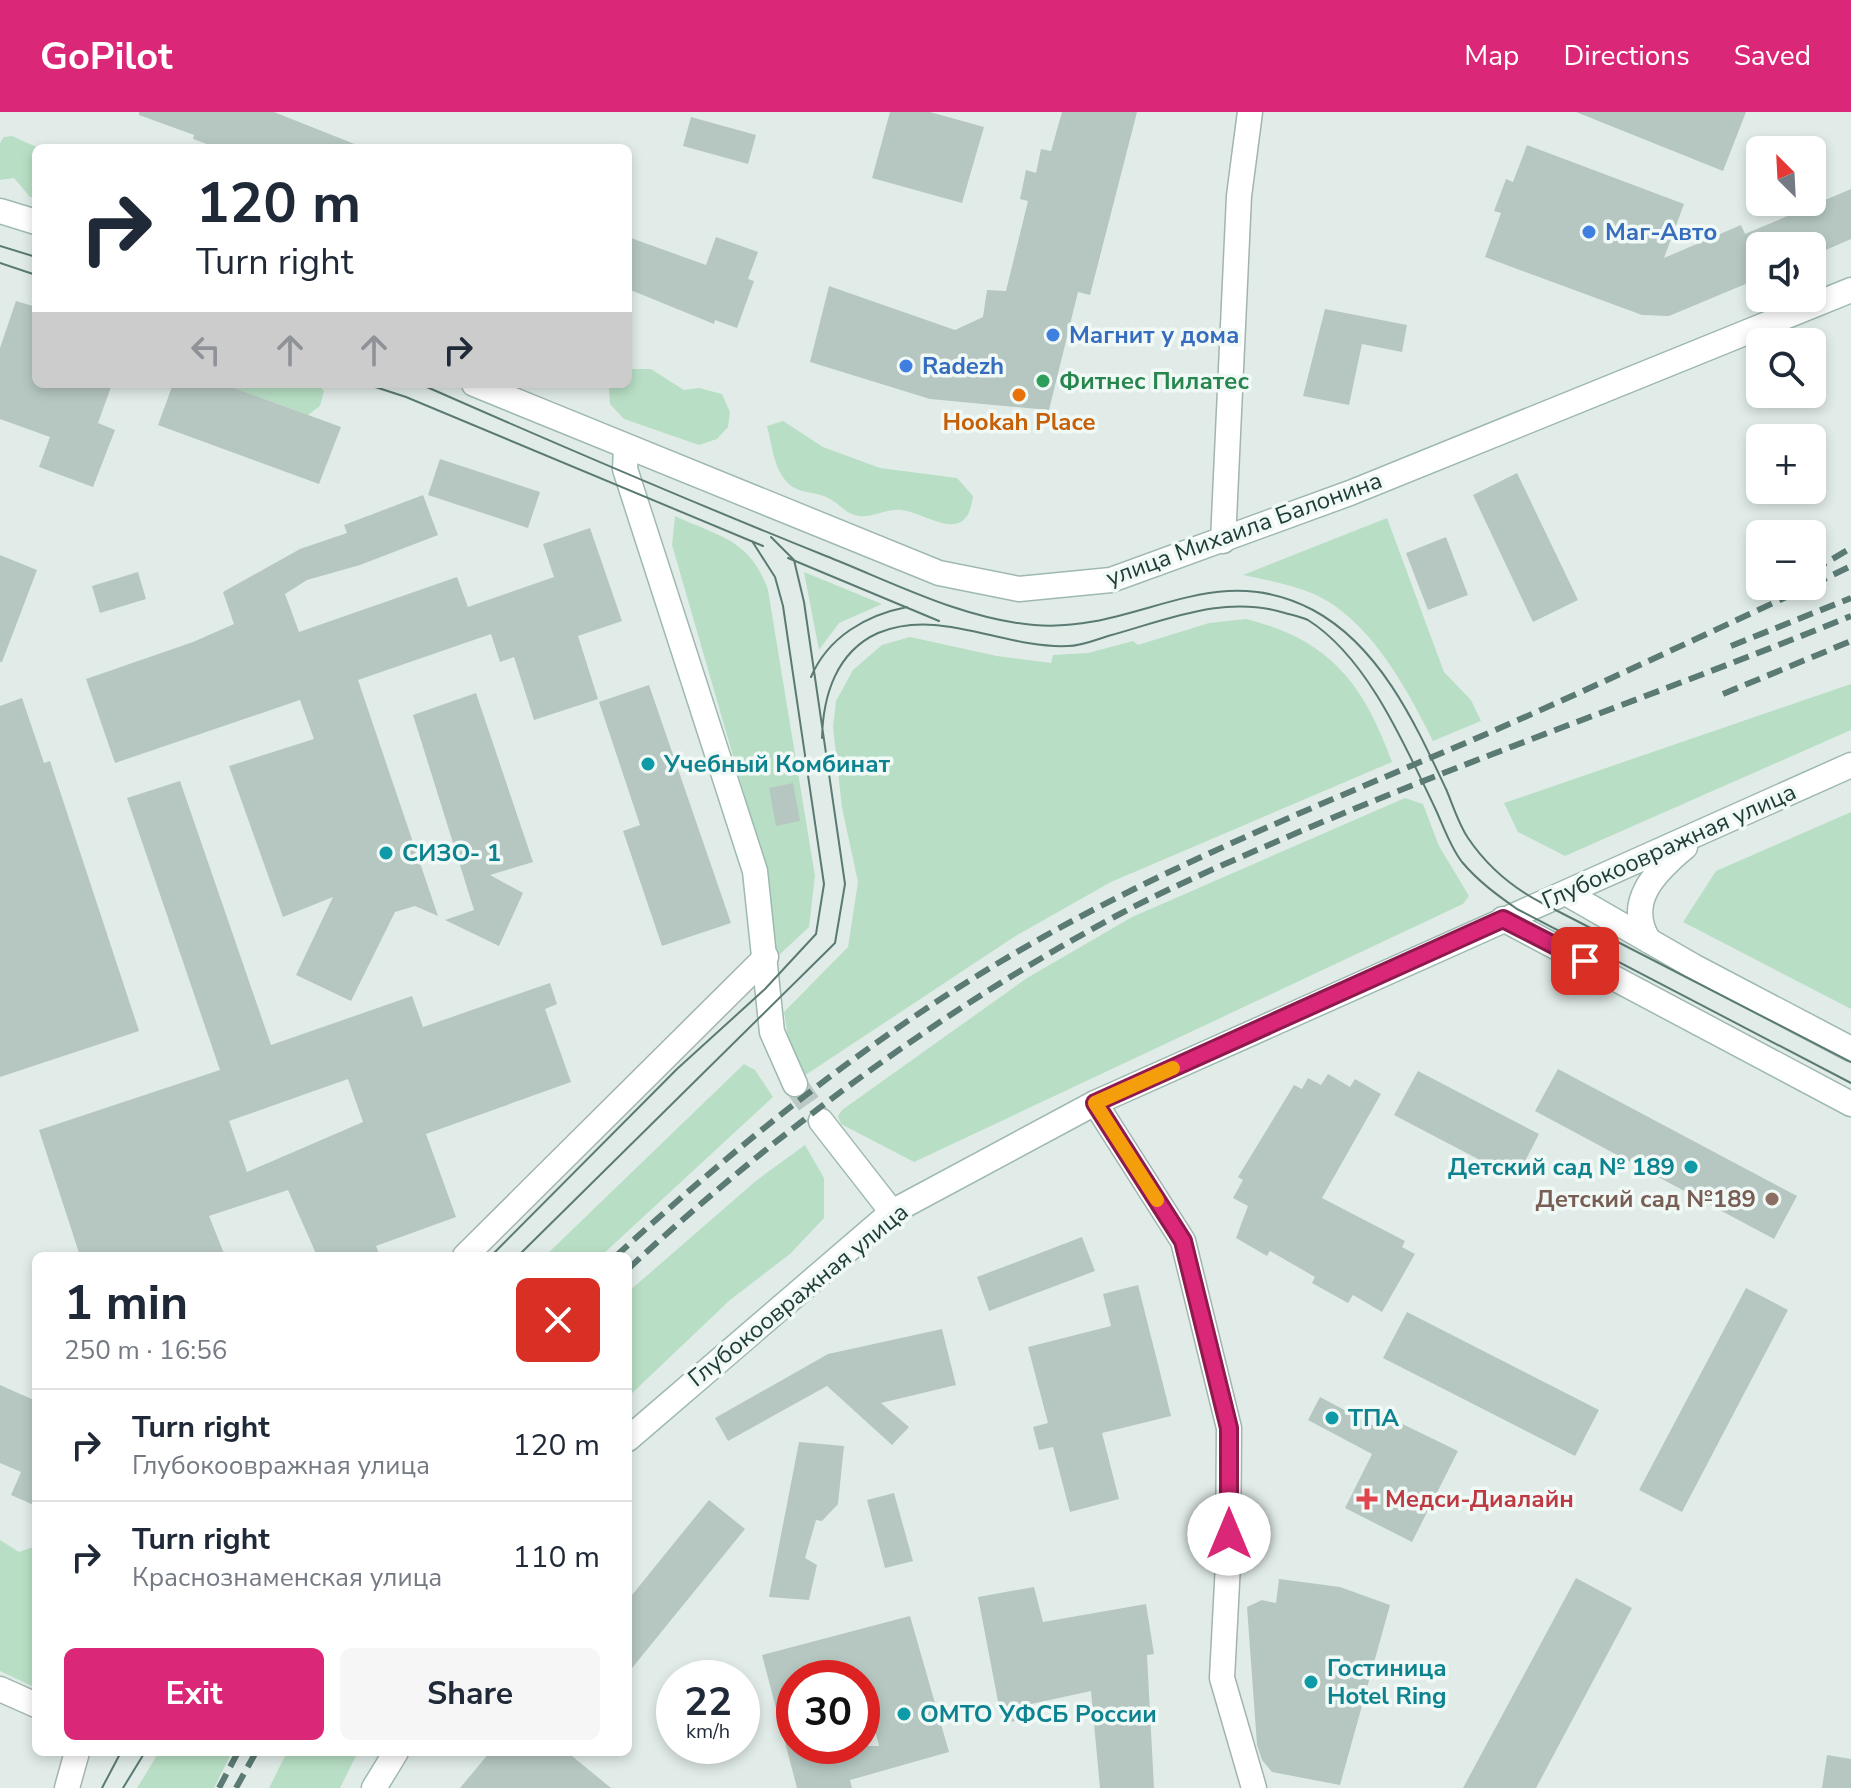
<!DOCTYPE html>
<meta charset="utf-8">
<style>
body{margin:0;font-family:"Nunito Sans",sans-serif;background:#f6f6f7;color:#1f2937;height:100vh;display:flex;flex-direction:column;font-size:30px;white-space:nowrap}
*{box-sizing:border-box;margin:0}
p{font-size:26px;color:#747a83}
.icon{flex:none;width:44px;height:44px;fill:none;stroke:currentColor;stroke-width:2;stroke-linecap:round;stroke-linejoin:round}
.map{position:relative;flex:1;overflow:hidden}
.panel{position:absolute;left:32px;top:1140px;width:600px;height:504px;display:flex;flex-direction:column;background:#fff;border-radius:12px;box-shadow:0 4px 12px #0003}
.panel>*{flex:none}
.banner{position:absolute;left:32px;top:32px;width:600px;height:244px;border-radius:12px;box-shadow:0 4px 12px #0003;background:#fff;color:#1f2937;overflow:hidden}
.needle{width:52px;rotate:336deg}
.tools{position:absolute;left:1746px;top:24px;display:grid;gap:16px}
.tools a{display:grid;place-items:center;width:80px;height:80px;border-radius:12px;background:#fff;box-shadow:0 4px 12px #0003;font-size:40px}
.speed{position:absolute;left:656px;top:1548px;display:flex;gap:16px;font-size:40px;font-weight:700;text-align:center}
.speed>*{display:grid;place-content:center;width:104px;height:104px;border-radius:50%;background:#fff;box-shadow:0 4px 12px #0003;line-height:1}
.speed small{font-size:20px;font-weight:400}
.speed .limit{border:12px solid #d22;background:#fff;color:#111}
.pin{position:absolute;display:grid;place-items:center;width:68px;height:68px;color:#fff;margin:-34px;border-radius:16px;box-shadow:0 4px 12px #0006}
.me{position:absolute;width:88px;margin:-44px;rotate:0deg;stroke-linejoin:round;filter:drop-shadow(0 0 6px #0008)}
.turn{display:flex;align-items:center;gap:28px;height:168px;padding:0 32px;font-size:36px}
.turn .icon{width:104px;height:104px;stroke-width:2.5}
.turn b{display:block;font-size:56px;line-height:68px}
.lanes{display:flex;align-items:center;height:76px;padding:0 32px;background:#0003;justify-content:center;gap:40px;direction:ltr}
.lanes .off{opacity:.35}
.round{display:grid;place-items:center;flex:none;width:84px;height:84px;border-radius:12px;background:#f6f6f7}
.overview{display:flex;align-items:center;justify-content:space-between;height:136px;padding:0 32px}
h1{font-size:48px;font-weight:700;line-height:60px}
.action{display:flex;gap:16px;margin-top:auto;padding:16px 32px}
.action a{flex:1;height:92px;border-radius:12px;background:#db2777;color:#fff;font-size:32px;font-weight:700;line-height:92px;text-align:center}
.action a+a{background:#f6f6f7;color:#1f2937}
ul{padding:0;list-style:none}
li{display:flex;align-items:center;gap:24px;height:112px;padding:0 32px;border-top:2px solid #e0e1e3}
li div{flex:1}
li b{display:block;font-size:30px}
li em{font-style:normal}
header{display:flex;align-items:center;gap:48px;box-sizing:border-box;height:112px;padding:0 40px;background:#db2777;color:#fff}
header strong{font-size:38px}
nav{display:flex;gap:44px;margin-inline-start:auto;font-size:28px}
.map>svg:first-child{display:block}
</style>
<header>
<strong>GoPilot</strong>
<nav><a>Map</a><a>Directions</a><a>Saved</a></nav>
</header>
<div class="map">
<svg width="1851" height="1676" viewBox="0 0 1851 1676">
<rect width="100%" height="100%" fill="#e1ece8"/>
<path fill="#b8dfc5" d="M12 24 39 36 36 85H30L14 66 0 68V31L4 25Z
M628 257H651L684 278 699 276 722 282 730 300 728 315 717 327 699 333 624 307 610 292 609 277 613 272H628Z
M223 272H317L324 279 320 294 308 303Z
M783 309 823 335 880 356 957 366 973 384C967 435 929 402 902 398 887 396 873 406 859 404 845 402 839 391 828 386 815 379 798 382 788 371 774 358 772 333 767 314Z
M675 404C720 425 750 427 768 478L815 764 809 815 777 845 764 751 672 433Z
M1387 406 1444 560 1471 588 1481 609 1433 629C1407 577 1370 507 1314 482 1292 473 1267 468 1243 463Z
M804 460 882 492 839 511 819 538Z
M1246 507C1330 528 1363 571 1392 650L1111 770 1014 825 804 964 790 938 784 900 848 835 858 770 842 696 833 615 836 589 853 558 882 533 910 525 997 544 1051 551 1053 543 1088 541 1133 529 1138 533 1209 511Z
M1851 572V618L1565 744 1518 720 1504 691Z
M1405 686 1423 692 1439 734 1469 784 1463 792 914 1050 841 1012 838 1004 842 998 1027 866 1132 805Z
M1851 700V897L1683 810 1716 759Z
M744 952 755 958 773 985 601 1144H545Z
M805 1033 824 1066V1106L790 1142 730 1188 628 1285V1180L757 1068Z
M0 1428 19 1440 36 1434V1576L0 1559Z
M159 1640H232L214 1676H137Z
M287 1640H358L340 1676H269Z"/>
<path fill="#b6c7c1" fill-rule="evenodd" d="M139 0H274L357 33 218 36 193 27 194 23 139 3Z
M890 0H930L984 15 962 91 872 66Z
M1062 0H1137L1090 183 1078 180 1049 298 930 287 810 250 829 174 955 218 983 205 987 178 1006 179 1028 89 1020 87 1026 58 1036 61 1041 37 1051 39Z
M1576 0H1746L1723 59Z
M691 5 756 23 748 52 683 34Z
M1527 33 1684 92 1664 146 1741 113 1745 122 1851 77V127L1812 144V134H1760V166L1669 204 1642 203 1485 145 1501 101 1494 99 1506 67 1513 70Z
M628 125 706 153 716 125 758 140 748 167 754 169 737 216 715 208 714 212 628 177Z
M16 189 36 195V272H112L98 311 115 318 93 375 39 355 50 325 0 307V236Z
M1325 197 1407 213 1402 240 1362 232 1349 293 1303 284Z
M173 272H223L341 315 319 372 158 313Z
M440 347 540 380 528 416 428 383Z
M1517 361 1578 488 1533 510 1473 383Z
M423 383 438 423 360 453 307 468 285 482 299 520 457 465 468 495 554 465 543 432 590 416 622 509 578 524 598 587 534 608 514 545 500 550 491 522 358 568 438 804 415 794 395 800 351 889 296 863 333 785 283 805 229 654 314 627 300 588 115 651 86 567 193 530 234 512 223 480 300 437 347 421 344 413Z
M1446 425 1468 483 1428 498 1406 441Z
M0 443 37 458 2 550H0Z
M138 460 146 487 100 501 92 474Z
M649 573 731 811 662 834 623 719 640 713 599 590Z
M476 581 533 750 490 763 523 781 499 834 445 808 474 798 413 603Z
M22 586 44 651 50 649 139 919 0 965V594Z
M180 669 271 933 412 884 423 915 550 871 557 892 545 897 571 970 426 1022 456 1105 376 1134 380 1144H317L288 1078 209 1104 225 1144H80L39 1018 220 958 127 686ZM348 967 363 1010 247 1060 229 1009Z
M793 671 800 709 776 714 769 676Z
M1558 957 1797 1084 1774 1127 1535 999Z
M1418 959 1539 1022 1516 1067 1394 1003Z
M1328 962 1350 975 1355 967 1381 982 1322 1086 1405 1129 1402 1135 1415 1142 1382 1200 1353 1183 1348 1191 1312 1171 1315 1165 1270 1139 1267 1144 1236 1126 1248 1094 1233 1086 1243 1068 1238 1065 1294 973 1302 977 1308 966 1321 973Z
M1082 1125 1095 1159 989 1199 977 1165Z
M1138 1173 1171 1304 1102 1321 1119 1387 1070 1400 1053 1335 1039 1338 1033 1315 1048 1311 1028 1235 1111 1214 1103 1182Z
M1746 1176 1788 1198 1682 1400 1639 1378Z
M1407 1200 1599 1298 1575 1344 1383 1246Z
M942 1217 956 1273 881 1291 909 1315 892 1333 827 1274 728 1329 715 1306 828 1242Z
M0 1273 36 1289V1394L11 1383 21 1360 0 1351Z
M1320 1285 1384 1319 1390 1306 1458 1339 1412 1430 1345 1396 1372 1342 1308 1308Z
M799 1330 844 1334 838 1392 822 1409 816 1408 805 1446 817 1453 809 1488 769 1485Z
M894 1381 913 1449 885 1456 867 1388Z
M709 1388 745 1417 628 1561V1488Z
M1576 1466 1632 1496 1536 1676H1463Z
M1279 1467 1340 1475 1390 1493 1340 1673 1272 1660 1262 1648 1257 1633 1247 1495 1262 1488 1276 1491Z
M1034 1475 1043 1510 1146 1492 1154 1542 1147 1543 1154 1676H1100L1091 1579 1022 1594V1603L1015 1609 1008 1610 1001 1605 978 1485Z
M910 1504 949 1640 850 1668 852 1676H797L762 1543ZM794 1566H862L879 1634H794Z
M490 1640H567L611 1676H460Z
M1827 1643 1851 1647V1676H1822Z"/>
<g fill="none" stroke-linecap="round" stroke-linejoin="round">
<path stroke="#bac9c5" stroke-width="24" stroke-dasharray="24 12" stroke-linecap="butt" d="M795 972 821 1009"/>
<defs>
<path id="minor" d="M1223 429 1239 84 1250 0
M1095 991 1183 1129 1229 1316 1228 1452 1222 1566 1254 1676
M465 1144 766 845
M0 1577 36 1593
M67 1676 77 1640"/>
<path id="secondary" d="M0 99 36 110
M474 272 939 461 1019 477 1111 468 1350 381 1851 178
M626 336 625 357 755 759 772 920 795 972
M1566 781 1693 854 1851 937
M1503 807 1851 992
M1649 829C1624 790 1656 759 1685 735
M821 1009 892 1100
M628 1327 892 1100 1095 991 1851 653
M374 1676 396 1640"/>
</defs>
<use href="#minor" stroke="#a3b4b0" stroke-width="27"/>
<use href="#secondary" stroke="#9eb9b1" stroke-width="27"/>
<use href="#minor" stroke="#fff" stroke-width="24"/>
<use href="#secondary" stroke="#fff" stroke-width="24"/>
<path stroke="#5a7a73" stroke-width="2" d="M0 134 36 145
M0 151 36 163
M366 272 406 285 763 434
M420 272C554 331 689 389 826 444 892 470 962 507 1034 513 1136 522 1212 444 1313 498 1380 534 1415 611 1446 677 1453 693 1458 711 1468 726 1487 754 1511 775 1542 791L1851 950
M788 446 939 509
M811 565C828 525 866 503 907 495
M822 626C823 584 836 540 878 521 940 495 1004 537 1068 534 1081 534 1095 528 1108 524 1167 508 1224 482 1285 501 1292 503 1301 505 1308 508 1368 546 1405 634 1435 696 1443 713 1450 735 1462 750 1478 769 1497 783 1517 797L1851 971
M491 1144 677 957 765 877 816 822 824 772 783 494 775 465 752 429
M518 1144 835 831 845 772 804 490 794 448 771 425
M102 1676 121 1640
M123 1676 145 1640"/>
<path stroke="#5a7a73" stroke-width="6" stroke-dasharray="16 8" stroke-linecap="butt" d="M1812 459 1851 436
M1812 473 1851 454
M1731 534 1851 486
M1723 582 1851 529
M616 1144C746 1025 882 916 1036 829 1161 758 1293 704 1425 648 1555 594 1682 533 1810 474
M628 1157C776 1020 938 900 1116 804 1176 772 1239 746 1301 719 1482 642 1669 578 1851 504
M219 1676 238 1640
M236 1676 256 1640"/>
</g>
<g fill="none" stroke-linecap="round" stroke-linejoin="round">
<defs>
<path id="route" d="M1229 1422V1316L1183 1129 1095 991 1503 807 1585 849"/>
</defs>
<use href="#route" stroke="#8e194d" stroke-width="20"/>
<use href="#route" stroke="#db2777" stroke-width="14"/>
<path stroke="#f59e0b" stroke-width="14" d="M1157 1088 1095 991 1173 956"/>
</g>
<g fill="#3f7fe0" stroke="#f1f9f6" stroke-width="3">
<circle cx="1589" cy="120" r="8"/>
<circle cx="1053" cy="223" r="8"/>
<circle cx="906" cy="254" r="8"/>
</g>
<circle fill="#2e9e5b" stroke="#f1f9f6" stroke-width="3" cx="1043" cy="269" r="8"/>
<circle fill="#e8710a" stroke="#f1f9f6" stroke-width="3" cx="1019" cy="283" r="8"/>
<g fill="#0f9aa8" stroke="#f1f9f6" stroke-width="3">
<circle cx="648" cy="652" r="8"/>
<circle cx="386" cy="741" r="8"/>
<circle cx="1691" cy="1055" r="8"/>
<circle cx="1332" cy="1306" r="8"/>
<circle cx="1311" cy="1570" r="8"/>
<circle cx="904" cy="1602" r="8"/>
</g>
<circle fill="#8d6e63" stroke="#f1f9f6" stroke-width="3" cx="1772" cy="1087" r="8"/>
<path fill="#e0444e" stroke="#f1f9f6" stroke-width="3" d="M1363 1375h8v8h8v8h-8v8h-8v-8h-8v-8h8z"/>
<g text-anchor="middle" stroke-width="7" stroke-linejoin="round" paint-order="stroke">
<g font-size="24" font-weight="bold" fill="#366cbe" stroke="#f1f9f6" text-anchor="start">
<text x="1605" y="128">Маг-Авто</text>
<text x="1069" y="231">Магнит у дома</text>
<text x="922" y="262">Radezh</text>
</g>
<g font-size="24" font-weight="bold" fill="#27864d" stroke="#f1f9f6" text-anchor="start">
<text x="1059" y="277">Фитнес Пилатес</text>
</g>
<g font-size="24" font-weight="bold" fill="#c56008" stroke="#f1f9f6">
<text x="1019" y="318">Hookah Place</text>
</g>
<g font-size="24" fill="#203e38" stroke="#f1f9f6">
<text transform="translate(1244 417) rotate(-20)" y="8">улица Михаила Балонина</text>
<text transform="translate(1669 734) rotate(-24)" y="8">Глубокоовражная улица</text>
<text transform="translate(798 1183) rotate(-39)" y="8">Глубокоовражная улица</text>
</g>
<g font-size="24" font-weight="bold" fill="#0d838f" stroke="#f1f9f6" text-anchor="start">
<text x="664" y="660">Учебный Комбинат</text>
<text x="402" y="749">СИЗО- 1</text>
<text x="1675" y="1063" text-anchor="end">Детский сад № 189</text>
<text x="1348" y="1314">ТПА</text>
<text x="1327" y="1564">Гостиница<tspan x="1327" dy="28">Hotel Ring</tspan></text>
<text x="920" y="1610">ОМТО УФСБ России</text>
</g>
<g font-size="24" font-weight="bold" fill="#785e54" stroke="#f1f9f6" text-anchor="end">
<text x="1756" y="1095">Детский сад №189</text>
</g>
<g font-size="24" font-weight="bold" fill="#be3a42" stroke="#f1f9f6" text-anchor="start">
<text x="1385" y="1395">Медси-Диалайн</text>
</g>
</g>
</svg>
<div class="tools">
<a><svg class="needle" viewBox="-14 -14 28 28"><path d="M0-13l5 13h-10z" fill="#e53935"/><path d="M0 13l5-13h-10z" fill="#747a83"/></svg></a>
<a><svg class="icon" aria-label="sound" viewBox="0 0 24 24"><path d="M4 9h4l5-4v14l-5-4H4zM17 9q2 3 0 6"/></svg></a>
<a><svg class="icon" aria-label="search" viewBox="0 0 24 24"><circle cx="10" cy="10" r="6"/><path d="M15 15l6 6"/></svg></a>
<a>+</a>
<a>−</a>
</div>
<div class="speed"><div>22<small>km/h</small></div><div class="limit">30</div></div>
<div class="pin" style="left:1585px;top:849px;background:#d93025"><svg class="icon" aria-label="arrive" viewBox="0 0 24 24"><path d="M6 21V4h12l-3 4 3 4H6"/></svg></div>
<svg class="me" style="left:1229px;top:1422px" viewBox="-20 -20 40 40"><circle r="19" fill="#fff"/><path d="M0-13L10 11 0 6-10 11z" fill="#db2777"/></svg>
<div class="banner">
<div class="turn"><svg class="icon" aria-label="right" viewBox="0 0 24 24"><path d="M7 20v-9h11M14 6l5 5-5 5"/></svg><div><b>120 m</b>Turn right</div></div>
<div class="lanes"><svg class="icon off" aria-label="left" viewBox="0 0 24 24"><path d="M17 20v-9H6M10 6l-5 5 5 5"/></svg><svg class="icon off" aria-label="ahead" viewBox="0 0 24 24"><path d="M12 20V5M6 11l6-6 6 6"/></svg><svg class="icon off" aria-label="ahead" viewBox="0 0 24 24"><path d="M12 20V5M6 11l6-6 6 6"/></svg><svg class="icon" aria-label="right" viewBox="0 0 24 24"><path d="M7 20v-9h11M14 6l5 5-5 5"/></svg></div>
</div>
<section class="panel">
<div class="overview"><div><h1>1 min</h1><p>250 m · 16:56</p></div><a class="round" style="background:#d93025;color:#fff"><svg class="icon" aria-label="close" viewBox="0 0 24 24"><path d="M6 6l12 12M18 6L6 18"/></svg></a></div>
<ul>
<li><svg class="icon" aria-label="right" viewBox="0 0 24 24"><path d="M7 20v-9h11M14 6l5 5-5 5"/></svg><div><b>Turn right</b><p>Глубокоовражная улица</p></div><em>120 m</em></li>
<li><svg class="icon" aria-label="right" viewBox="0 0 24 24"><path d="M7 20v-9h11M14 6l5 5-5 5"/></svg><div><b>Turn right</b><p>Краснознаменская улица</p></div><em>110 m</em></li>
</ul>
<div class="action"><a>Exit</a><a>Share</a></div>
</section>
</div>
